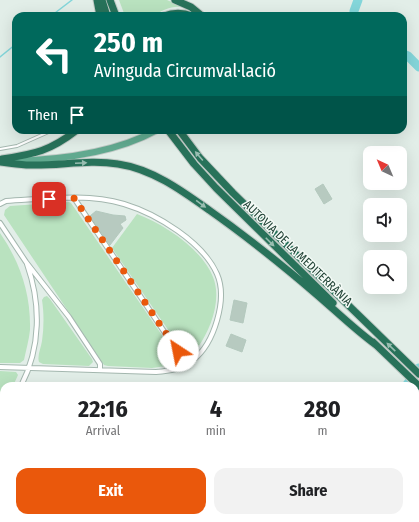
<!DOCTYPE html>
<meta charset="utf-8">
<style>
body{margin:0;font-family:"Fira Sans Condensed",sans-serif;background:#f2f2f2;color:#202124;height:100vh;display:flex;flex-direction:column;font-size:15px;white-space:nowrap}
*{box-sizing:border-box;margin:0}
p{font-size:13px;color:#757577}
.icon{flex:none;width:22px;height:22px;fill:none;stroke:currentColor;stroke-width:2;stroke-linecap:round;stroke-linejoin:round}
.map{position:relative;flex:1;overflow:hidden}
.details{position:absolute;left:0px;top:382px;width:419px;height:140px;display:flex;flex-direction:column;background:#fff;border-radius:12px 12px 0 0;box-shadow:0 4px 16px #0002}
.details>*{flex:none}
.banner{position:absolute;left:12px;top:12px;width:395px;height:122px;border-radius:12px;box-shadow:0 4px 16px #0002;background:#00695c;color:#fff;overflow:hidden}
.needle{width:26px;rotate:316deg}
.buttons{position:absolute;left:363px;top:146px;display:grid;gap:8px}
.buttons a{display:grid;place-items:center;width:44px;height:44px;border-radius:8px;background:#fff;box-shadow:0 4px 16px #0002;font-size:20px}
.pin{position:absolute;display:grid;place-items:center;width:34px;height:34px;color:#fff;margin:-17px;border-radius:8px;box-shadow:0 2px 6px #0006}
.me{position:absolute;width:44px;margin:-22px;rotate:326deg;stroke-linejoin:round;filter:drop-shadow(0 0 3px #0008)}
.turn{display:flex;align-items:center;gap:14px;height:84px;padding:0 16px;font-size:18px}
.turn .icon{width:52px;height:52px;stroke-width:2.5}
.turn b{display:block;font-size:28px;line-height:34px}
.then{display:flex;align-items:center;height:38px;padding:0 16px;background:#0003;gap:8px;font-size:15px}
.eta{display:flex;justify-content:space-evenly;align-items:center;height:68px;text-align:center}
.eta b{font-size:24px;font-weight:700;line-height:28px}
.action{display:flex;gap:8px;margin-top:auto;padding:8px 16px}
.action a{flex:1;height:46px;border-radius:12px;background:#ea580c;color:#fff;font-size:16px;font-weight:700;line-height:46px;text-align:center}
.action a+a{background:#f2f2f2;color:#202124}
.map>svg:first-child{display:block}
</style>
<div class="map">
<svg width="419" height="522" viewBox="0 0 419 522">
<rect width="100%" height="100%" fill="#e2eee8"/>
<path fill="#d0ded6" d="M4 425V518H311L312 522H0V430Z"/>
<path fill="#b9e2bf" d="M119 0H167L183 7C168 6 166 10 153 15 148 18 132 16 125 16Z
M69 202 71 203 177 357V361L174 365 152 368 108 366 104 365 4 215 5 210 10 206Z
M137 214C164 224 202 249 213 277 222 299 211 329 198 347 194 352 190 358 184 353L112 248Z
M0 233C20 262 31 294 30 330 29 340 26 350 24 360L20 363H0Z
M47 296 50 299 92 359 93 362 89 366 43 364 39 362C37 356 41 348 42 341 44 327 44 313 42 300L44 297Z
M0 371 16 372 18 375 13 386H4V401L0 406Z"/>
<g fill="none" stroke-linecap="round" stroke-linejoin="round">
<path stroke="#84d6da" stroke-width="1.5" d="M51 16 72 0
M0 57 16 44"/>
<path stroke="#84d6da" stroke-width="9" d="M354 16V11L358 0
M403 54 408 56 419 67
M406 386 419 368
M415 424 419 430"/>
</g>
<path fill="#b7cac0" stroke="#b4c9be" d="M323 184 332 199 324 204 315 189Z
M96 211 113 215 125 216 126 220 120 224 123 228 110 245 90 216Z
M234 300 247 303 243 323 230 320Z
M231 334 246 340 242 352 226 346Z
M4 430V467L0 468V435Z
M108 518H134L135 522H109Z
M194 518H220L221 522H195Z
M272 518H298L299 522H273Z"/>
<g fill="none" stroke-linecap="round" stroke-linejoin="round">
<defs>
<path id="service" d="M0 149 17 146 53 130"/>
<path id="minor" d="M74 198 186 364
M0 204 6 201C45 199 86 193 124 204 157 214 203 242 217 274 228 299 214 344 193 360 183 369 169 371 156 372L0 367
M0 223 26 262 69 317 100 364V370
M21 386C41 347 41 304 27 264
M0 419 4 413
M306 518 307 522
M149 522 154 518"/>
<path id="primary" d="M11 161C58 160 115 153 157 130"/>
<path id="motorway" d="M97 0 100 16
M102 0 107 16
M110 0 116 16
M175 0 191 7 202 16
M164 16C174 12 182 12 192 16
M168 130 194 164 216 188 333 303
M179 130 200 158 233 193 419 374
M2 159C35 154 50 151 77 130
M0 162C10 163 20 165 30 165 59 166 89 159 118 164 152 169 181 190 209 210 246 236 281 264 316 294 336 311 354 329 376 345
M373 342 419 386"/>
</defs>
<use href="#service" stroke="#a4b7af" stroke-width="4"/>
<use href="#minor" stroke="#a4b7af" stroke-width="6"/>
<use href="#primary" stroke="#c1cac6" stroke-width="8"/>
<use href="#motorway" stroke="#c1cac6" stroke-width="9"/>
<use href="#service" stroke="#fff" stroke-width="2"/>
<use href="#minor" stroke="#fff" stroke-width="4"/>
<use href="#primary" stroke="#61a98f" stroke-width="6"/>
<use href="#motorway" stroke="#28725a" stroke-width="7"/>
</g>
<defs><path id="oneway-solid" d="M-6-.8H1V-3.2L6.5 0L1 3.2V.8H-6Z"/></defs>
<g fill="#98bdb0">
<use href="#oneway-solid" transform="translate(199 156) rotate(-130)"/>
<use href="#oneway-solid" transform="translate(81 163) rotate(-3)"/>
<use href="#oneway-solid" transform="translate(201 204) rotate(36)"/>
<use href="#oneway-solid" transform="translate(270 242) rotate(45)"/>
<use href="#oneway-solid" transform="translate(391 347) rotate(-136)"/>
</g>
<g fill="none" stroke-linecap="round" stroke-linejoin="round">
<path stroke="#ea580c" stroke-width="7" stroke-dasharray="0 12.6" d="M49 199 74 198 178 351"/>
</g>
<g text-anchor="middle" stroke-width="3" stroke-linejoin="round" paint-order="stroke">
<g font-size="12" fill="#204235" stroke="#f4faf6">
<text transform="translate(298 253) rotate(44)" y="4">AUTOVIA DE LA MEDITERRÀNIA</text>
</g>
</g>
</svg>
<div class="buttons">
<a><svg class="needle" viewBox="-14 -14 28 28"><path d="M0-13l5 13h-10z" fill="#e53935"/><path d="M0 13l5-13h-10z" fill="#757577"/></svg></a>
<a><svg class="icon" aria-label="sound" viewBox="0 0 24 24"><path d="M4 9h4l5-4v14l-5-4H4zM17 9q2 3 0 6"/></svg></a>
<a><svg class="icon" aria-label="search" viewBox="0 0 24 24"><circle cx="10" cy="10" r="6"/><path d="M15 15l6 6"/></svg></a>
</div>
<div class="pin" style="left:49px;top:199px;background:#d93025"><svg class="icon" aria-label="arrive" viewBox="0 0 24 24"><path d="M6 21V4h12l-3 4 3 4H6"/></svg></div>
<svg class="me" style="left:178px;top:351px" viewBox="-20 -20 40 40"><circle r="19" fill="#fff"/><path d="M0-13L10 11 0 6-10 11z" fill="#ea580c"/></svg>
<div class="banner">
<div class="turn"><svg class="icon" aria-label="left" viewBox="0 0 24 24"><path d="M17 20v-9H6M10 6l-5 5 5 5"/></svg><div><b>250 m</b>Avinguda Circumval·lació</div></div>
<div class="then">Then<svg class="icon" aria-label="arrive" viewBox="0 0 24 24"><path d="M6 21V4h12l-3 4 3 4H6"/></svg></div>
</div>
<section class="details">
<div class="eta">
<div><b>22:16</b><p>Arrival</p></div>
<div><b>4</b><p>min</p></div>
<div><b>280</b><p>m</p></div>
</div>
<div class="action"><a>Exit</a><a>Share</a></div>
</section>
</div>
